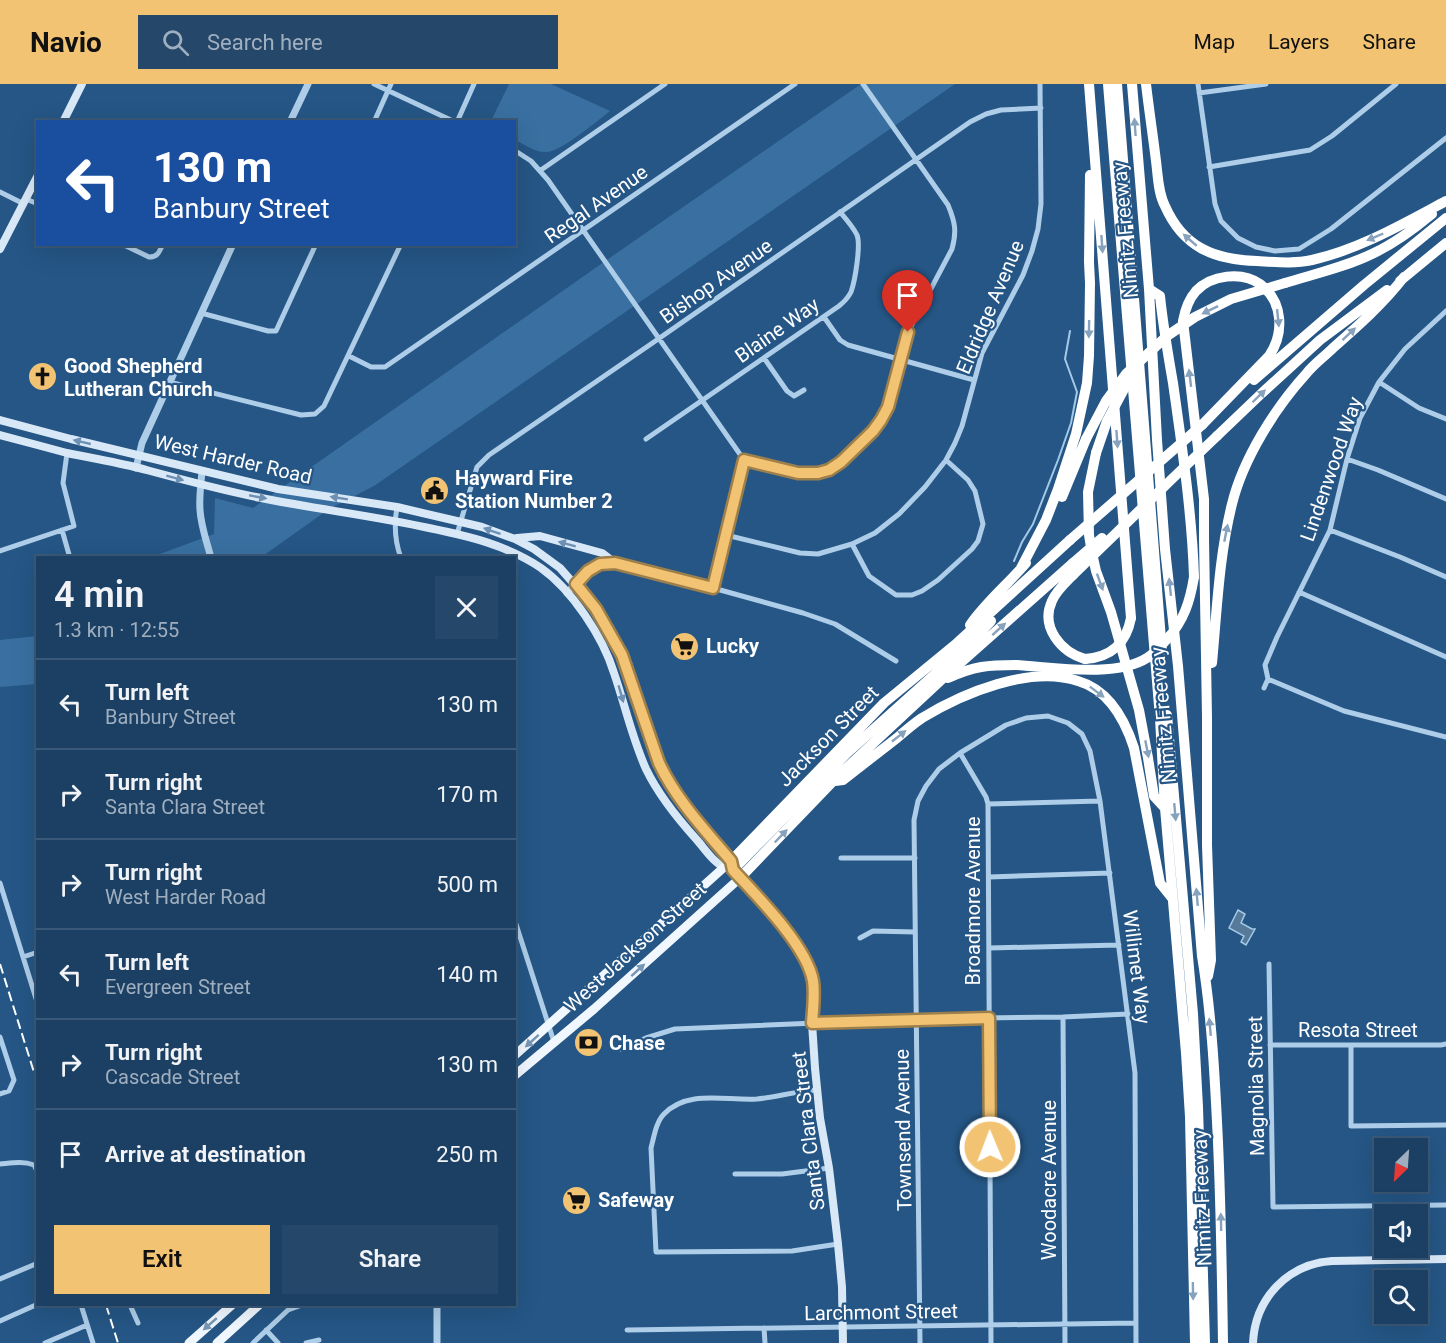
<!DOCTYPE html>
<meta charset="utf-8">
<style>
body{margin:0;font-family:Roboto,sans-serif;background:#25476a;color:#f1f3f6;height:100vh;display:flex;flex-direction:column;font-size:22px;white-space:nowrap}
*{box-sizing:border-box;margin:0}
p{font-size:20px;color:#a0afbf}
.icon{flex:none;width:33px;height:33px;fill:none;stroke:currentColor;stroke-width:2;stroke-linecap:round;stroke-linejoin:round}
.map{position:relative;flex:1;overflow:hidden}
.sheet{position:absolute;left:36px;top:472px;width:480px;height:750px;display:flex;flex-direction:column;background:#1c4064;border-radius:0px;box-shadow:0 6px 24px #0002,0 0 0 2px #3a5978}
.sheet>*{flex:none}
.banner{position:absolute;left:36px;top:36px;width:480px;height:126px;border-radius:0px;box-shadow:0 6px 24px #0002,0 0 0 2px #3a5978;background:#1a4fa0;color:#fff;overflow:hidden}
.needle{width:39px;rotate:205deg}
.tools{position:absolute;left:1374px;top:1054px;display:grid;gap:12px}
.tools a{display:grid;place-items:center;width:54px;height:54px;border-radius:0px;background:#1c4064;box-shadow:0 6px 24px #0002,0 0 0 2px #3a5978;font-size:30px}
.pin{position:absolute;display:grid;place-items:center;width:51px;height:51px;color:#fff;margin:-62px -26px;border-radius:50% 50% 50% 0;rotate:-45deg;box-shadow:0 0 6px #0007}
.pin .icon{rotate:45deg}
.me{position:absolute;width:66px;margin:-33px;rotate:359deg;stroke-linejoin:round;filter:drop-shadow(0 0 4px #0008)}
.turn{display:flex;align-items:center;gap:21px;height:126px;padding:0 18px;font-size:27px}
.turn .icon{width:78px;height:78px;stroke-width:2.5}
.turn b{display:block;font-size:42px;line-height:51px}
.round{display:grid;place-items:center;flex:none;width:63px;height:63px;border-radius:0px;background:#25476a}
.head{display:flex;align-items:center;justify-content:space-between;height:102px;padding:0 18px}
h1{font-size:36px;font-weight:600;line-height:45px}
.action{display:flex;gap:12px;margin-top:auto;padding:12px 18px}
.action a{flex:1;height:69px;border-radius:0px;background:#f2c373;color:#111;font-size:24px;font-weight:600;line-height:69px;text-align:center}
.action a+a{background:#25476a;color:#f1f3f6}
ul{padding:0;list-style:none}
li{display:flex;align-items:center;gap:18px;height:90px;padding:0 18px;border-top:2px solid #3a5978}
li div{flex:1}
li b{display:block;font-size:22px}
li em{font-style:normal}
header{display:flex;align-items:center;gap:36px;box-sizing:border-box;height:84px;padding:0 30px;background:#f2c373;color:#111}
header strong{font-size:28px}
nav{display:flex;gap:33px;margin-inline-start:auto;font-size:21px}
.search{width:420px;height:54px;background:#25476a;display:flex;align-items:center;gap:15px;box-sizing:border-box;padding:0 21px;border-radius:0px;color:#a0afbf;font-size:22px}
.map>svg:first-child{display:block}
</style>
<header>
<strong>Navio</strong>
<div class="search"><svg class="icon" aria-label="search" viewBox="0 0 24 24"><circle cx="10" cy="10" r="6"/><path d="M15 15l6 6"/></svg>Search here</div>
<nav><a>Map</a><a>Layers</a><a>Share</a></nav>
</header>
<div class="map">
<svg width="1446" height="1259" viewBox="0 0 1446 1259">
<rect width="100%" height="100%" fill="#255685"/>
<path fill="#3970a1" d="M509 0H551L610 27C597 37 561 68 546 68 536 69 524 60 515 56L514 38 491 37Z
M861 0H955L374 402 329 425 260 474H149L214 450 215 414 253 424 611 173Z
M37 552V600L0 603V556Z"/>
<path fill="#587a9a" stroke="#a3c9e9" stroke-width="1.5" d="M1238 826 1245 830 1241 839 1252 845H1255L1246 861 1241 858 1244 852 1229 844Z"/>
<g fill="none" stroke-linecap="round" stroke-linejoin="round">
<path stroke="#a3c9e9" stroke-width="2" d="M1014 477 1022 458 1033 440 1058 376 1071 339 1077 308 1065 275 1070 247"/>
<path stroke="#aecde8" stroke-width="5" d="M374 0 455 38
M1198 0 1215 120 1221 137 1238 154 1256 163 1275 167 1299 165 1331 145 1446 54
M1199 9 1266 0
M374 38 391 0
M457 38 474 0
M514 66 531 77 548 96 744 376 713 504 803 529 835 540 896 577
M1209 83 1310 66 1332 52 1396 0
M541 86 665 0
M0 108 24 120
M26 115 38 120
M122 160 149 173C158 173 159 168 163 160
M201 229 268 247H276L316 160
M824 233 840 256 848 261 974 296
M349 272 371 283H385L795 0
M764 274 787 307 794 312 804 306
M169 298 301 331 315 330 324 322 401 160
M1379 298 1419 324 1446 335
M646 355 839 222C844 218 848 214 851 208 855 197 861 161 857 151 853 143 846 135 840 128
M1347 375 1378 386 1446 415
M744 376 798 389H818L829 386 841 378 873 347 881 336 888 323 908 248 952 165C957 147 955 138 948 121L863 0
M397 423C394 440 395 458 401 474
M62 446 70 474
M1330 446 1400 473 1446 493
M457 450 477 383 489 371 651 260 970 38 986 30 1001 26 1041 24
M726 451 800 469 818 470 852 460 875 449 899 430 925 403 946 376 955 359 962 342 982 269 1023 191 1032 167 1038 145 1041 120 1040 0
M852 460 869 492 896 511H912L922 507 938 496 972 465 978 457 983 440 975 407 968 396 946 376
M0 467 74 442 63 399 67 369
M1299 508 1446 573
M1268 595 1344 627 1446 653
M1264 604 1268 595 1265 581 1277 553 1330 446 1347 375 1360 334 1379 298 1405 265 1446 227
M960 669 986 713 988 720 991 1259
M988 720 1100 717
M841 774H915
M989 793 1110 789
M0 799 38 921
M514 834 554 958
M860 854 873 847 915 848
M989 864 1119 861
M23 873 38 868
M1269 880 1273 1123 1446 1121
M1063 933 1065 1259
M0 953 14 996 9 1007 0 1010
M1270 961H1441L1446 960
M1351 962V1042L1446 1041
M621 965 646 954 675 945 912 935 1063 933 1128 930
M817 1006C797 1007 777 1013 757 1015 726 1017 688 1005 664 1030 656 1038 654 1053 651 1064L656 1168 792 1167 838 1160
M0 1080C12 1079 23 1077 34 1081L38 1089
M735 1090H782L829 1084
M0 1195 38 1179
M81 1221 93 1259
M130 1221 138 1239
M0 1237 38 1220
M764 1244 765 1259
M266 1246 278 1259
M627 1246 1136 1239
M45 1259 87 1241
M253 1259 288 1226 302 1221
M306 1259 319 1256
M920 1259 914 736 918 717 926 702 939 685 960 669 1006 641 1026 634 1048 632 1068 639 1082 650 1090 667 1100 717 1135 989 1136 1259"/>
<path stroke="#aecde8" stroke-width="7" d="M290 38 308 0
M136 384 142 359 233 160
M202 387C201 400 199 413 200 426 201 443 207 458 211 474
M567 509 588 487 599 480 615 479 713 504
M437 1221V1259"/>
<path stroke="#d9e8f7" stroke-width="8" d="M63 38 82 0
M0 165 38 91
M0 336 71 355 278 405 397 423 461 438 482 443 515 455 534 465 560 484 596 525 622 571 654 665 667 696 690 729 731 777 732 781
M0 351C22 357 45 363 67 369 91 374 115 378 139 384 180 395 220 406 261 414 316 425 373 432 429 444 468 452 507 461 541 484 572 506 603 553 614 589 625 621 632 654 646 685 659 712 677 734 697 756 705 765 715 781 727 784
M517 454 540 452 602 469 615 479
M738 791 782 842 804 873 813 899 812 939 815 984 820 1034 829 1084 838 1160 842 1203 843 1259
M1253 1259C1255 1214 1288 1180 1332 1177L1446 1175"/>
<path stroke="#f1f7fe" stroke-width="9" d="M514 972 731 777
M514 992 594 925 740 794
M189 1259 232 1221
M217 1259 259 1221"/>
<path stroke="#fff" stroke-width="10" d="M1089 0 1131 534
M1108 0 1160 634 1165 724 1186 969 1190 1033 1195 1259
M1117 0 1162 568
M1132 0 1149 205 1157 356 1165 465 1178 582 1202 872C1212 933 1215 996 1218 1058 1221 1125 1222 1192 1223 1259
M1146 0C1149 26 1153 52 1156 77 1158 92 1158 109 1165 122 1183 163 1214 176 1257 177 1275 178 1294 180 1312 176 1360 165 1403 140 1446 117
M1400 197 1446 159
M1285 199C1314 190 1346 183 1374 169 1395 159 1414 145 1432 130
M1149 205 1160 212C1163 242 1168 270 1173 299 1182 363 1192 429 1194 493
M1254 296 1364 201 1446 134
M1202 341 1269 272C1284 250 1284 218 1260 200 1242 187 1211 191 1196 207 1188 216 1185 226 1183 237L1204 415V455L1207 633V761L1211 876 1208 892
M1217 352 1262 309 1320 256 1387 206
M1096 369 1088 408 1089 451 1092 469 1096 487 1111 528 1139 626 1148 674 1154 712 1165 724
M1062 413 1086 355
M1021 484 1046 436 1058 405 1076 350 1087 299 1089 272 1090 199 1089 178 1090 91
M1073 491C1065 499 1056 507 1052 517 1040 543 1061 568 1085 575
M970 541C986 518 1008 500 1026 479
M1212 579C1217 526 1219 472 1232 420 1243 375 1275 324 1306 290 1314 280 1324 273 1333 264 1358 242 1383 220 1404 193
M948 594C974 582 988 581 1016 581
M1167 631 1193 930 1198 1023 1205 1259
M835 697 843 696C861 682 879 668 897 654 905 647 913 640 922 634 963 609 1030 581 1078 597 1109 606 1125 636 1134 664L1160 799 1172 814
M731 777 884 619 957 559 1070 456
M733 786 847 669 973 556 991 537
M740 794 839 691 940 597 1073 479"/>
<path stroke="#fff" stroke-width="2" stroke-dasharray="10 4.5" stroke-linecap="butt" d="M0 880 38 1001
M106 1221 118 1259"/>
<path stroke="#fff" stroke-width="10" d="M1086 355 1106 317 1126 290 1167 252 1195 233 1231 215 1285 199
M1096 369 1107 337 1130 294
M1070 456 1202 341
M1073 479 1102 454
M1073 491 1174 393 1217 352
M1085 575C1111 573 1126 560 1131 534
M1016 581C1053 583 1115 594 1147 574 1155 569 1161 562 1167 555 1184 537 1190 517 1194 493"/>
</g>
<defs><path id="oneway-solid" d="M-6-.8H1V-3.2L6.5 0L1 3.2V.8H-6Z" transform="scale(1.5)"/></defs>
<g fill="#87a2bc">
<use href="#oneway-solid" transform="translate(1135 43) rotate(-94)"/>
<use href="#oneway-solid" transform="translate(1375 153) rotate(157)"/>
<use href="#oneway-solid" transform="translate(1190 156) rotate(-139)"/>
<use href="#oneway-solid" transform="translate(1102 160) rotate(86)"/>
<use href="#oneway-solid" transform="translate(1210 226) rotate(154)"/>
<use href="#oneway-solid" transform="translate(1278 234) rotate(84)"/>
<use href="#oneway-solid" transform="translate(1089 245) rotate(91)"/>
<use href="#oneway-solid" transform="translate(1349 250) rotate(-43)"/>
<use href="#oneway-solid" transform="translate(1190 294) rotate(-97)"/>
<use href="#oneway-solid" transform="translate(1259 312) rotate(-44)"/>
<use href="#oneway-solid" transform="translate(1117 355) rotate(86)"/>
<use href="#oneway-solid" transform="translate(1226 449) rotate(-79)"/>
<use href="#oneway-solid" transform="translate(1100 498) rotate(70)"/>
<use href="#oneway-solid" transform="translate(1170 503) rotate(-96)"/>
<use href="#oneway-solid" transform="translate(999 545) rotate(-42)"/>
<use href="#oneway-solid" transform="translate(1097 608) rotate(37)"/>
<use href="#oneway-solid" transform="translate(899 652) rotate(-38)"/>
<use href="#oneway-solid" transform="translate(1147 665) rotate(79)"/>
<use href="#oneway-solid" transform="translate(1175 728) rotate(85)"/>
<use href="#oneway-solid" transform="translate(781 752) rotate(-46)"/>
<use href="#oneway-solid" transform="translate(1197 813) rotate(-95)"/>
<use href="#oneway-solid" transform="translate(1210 943) rotate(-95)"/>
<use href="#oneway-solid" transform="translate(1221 1138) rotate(-91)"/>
<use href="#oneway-solid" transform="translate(1193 1207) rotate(89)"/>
</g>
<g fill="#6d90b3">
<use href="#oneway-solid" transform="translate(82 358) rotate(-167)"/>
<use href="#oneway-solid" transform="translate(175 394) rotate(15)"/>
<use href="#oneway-solid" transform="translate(258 413) rotate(11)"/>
<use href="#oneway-solid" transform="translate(339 414) rotate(-171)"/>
<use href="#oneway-solid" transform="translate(492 447) rotate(-161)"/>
<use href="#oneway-solid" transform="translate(567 460) rotate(-165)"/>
<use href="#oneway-solid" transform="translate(621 610) rotate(74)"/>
</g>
<g fill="#7796b5">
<use href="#oneway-solid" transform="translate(638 886) rotate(-42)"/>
<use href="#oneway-solid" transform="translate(532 957) rotate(138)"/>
<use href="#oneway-solid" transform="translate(210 1240) rotate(139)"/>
</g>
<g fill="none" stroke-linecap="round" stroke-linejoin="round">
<defs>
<path id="route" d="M908 248 888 323 881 336 873 347 841 378 829 386 818 389H798L744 376 713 504 615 479 600 480 588 487 576 500 596 525 622 571 659 679C677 717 705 746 731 777L733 786C757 812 807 862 813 897 815 910 813 925 812 939L989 934 990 1063"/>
</defs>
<use href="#route" stroke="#9d7f4b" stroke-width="15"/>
<use href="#route" stroke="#f2c373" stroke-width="10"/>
</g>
<defs>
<symbol id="church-disc" viewBox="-11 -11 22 22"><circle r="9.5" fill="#f2c373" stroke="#255685"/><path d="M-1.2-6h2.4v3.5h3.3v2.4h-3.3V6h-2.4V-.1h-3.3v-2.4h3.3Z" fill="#111"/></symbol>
<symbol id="civic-disc" viewBox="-11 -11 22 22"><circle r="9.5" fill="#f2c373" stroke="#255685"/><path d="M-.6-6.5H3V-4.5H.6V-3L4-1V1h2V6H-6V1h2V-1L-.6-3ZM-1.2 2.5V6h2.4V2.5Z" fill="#111"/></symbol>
<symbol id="supermarket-disc" viewBox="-11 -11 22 22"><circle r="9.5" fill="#f2c373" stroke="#255685"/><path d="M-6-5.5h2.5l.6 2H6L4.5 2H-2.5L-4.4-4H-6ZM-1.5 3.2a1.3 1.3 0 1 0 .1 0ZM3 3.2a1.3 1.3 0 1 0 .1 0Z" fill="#111"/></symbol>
<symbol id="bank-disc" viewBox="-11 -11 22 22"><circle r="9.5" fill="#f2c373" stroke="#255685"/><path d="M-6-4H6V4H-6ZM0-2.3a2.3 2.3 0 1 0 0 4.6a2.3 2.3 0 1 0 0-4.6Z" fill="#111"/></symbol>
</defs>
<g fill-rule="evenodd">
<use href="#church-disc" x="26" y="276" width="33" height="33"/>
<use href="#civic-disc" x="418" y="390" width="33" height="33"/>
<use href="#supermarket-disc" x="668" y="546" width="33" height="33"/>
<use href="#bank-disc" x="572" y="942" width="33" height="33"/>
<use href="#supermarket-disc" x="560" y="1100" width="33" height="33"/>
</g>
<g text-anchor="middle" stroke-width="4.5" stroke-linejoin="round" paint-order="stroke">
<g font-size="20" fill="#fff" stroke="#255685">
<text transform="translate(596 120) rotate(-35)" y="7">Regal Avenue</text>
<text transform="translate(1125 146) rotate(-95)" y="7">Nimitz Freeway</text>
<text transform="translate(716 197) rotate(-35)" y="7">Bishop Avenue</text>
<text transform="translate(990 223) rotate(-67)" y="7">Eldridge Avenue</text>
<text transform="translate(777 246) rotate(-35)" y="7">Blaine Way</text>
<text transform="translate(233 375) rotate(13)" y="7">West Harder Road</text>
<text transform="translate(1331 385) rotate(-71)" y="7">Lindenwood Way</text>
<text transform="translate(1163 631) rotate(-95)" y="7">Nimitz Freeway</text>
<text transform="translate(828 652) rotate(-45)" y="7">Jackson Street</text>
<text transform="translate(973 817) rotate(-90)" y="7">Broadmore Avenue</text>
<text transform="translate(635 863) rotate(-42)" y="7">West Jackson Street</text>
<text transform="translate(1137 883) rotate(83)" y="7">Willimet Way</text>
<text x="1358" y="953">Resota Street</text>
<text transform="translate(1256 1002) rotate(-91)" y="7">Magnolia Street</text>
<text transform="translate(903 1046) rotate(-91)" y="7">Townsend Avenue</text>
<text transform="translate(808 1047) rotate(-97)" y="7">Santa Clara Street</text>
<text transform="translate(1049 1096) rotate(-90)" y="7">Woodacre Avenue</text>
<text transform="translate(1202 1114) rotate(-92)" y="7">Nimitz Freeway</text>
<text transform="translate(881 1228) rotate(-1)" y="7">Larchmont Street</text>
</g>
<g font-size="20" font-weight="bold" fill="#fff" stroke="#255685" text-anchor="start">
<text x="64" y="289">Good Shepherd<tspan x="64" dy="23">Lutheran Church</tspan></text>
<text x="455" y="401">Hayward Fire<tspan x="455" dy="23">Station Number 2</tspan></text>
<text x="706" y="569">Lucky</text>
<text x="609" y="966">Chase</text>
<text x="598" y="1123">Safeway</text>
</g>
</g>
</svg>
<div class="tools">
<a><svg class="needle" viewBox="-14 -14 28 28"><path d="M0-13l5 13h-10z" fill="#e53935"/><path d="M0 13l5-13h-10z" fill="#a0afbf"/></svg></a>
<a><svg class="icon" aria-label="sound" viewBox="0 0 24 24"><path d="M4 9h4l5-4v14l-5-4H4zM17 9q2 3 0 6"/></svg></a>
<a><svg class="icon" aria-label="search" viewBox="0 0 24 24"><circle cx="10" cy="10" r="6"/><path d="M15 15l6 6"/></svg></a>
</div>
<div class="pin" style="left:908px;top:248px;background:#d93025"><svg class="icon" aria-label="arrive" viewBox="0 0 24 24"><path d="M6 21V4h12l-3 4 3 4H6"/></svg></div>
<svg class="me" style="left:990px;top:1063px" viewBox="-20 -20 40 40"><circle r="17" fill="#f2c373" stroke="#fff" stroke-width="3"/><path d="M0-11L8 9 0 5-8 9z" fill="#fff"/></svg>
<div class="banner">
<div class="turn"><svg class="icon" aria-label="left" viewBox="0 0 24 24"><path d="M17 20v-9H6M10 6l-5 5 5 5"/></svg><div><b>130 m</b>Banbury Street</div></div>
</div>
<section class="sheet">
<div class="head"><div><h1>4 min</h1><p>1.3 km · 12:55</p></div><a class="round"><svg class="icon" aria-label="close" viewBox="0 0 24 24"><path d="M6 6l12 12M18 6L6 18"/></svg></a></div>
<ul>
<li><svg class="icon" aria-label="left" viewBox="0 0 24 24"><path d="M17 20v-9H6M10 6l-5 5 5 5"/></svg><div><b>Turn left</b><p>Banbury Street</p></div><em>130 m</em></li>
<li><svg class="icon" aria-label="right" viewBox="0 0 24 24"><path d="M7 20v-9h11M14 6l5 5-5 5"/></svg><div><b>Turn right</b><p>Santa Clara Street</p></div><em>170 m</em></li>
<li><svg class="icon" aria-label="right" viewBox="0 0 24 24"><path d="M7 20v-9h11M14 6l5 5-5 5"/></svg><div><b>Turn right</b><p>West Harder Road</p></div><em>500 m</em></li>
<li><svg class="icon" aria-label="left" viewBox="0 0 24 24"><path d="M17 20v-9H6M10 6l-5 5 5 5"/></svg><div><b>Turn left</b><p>Evergreen Street</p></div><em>140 m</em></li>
<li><svg class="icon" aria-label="right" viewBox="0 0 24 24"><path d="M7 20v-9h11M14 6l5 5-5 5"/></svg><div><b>Turn right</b><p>Cascade Street</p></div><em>130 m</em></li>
<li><svg class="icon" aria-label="arrive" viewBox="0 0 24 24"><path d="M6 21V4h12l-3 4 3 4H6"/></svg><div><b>Arrive at destination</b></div><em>250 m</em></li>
</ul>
<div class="action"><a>Exit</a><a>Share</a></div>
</section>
</div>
